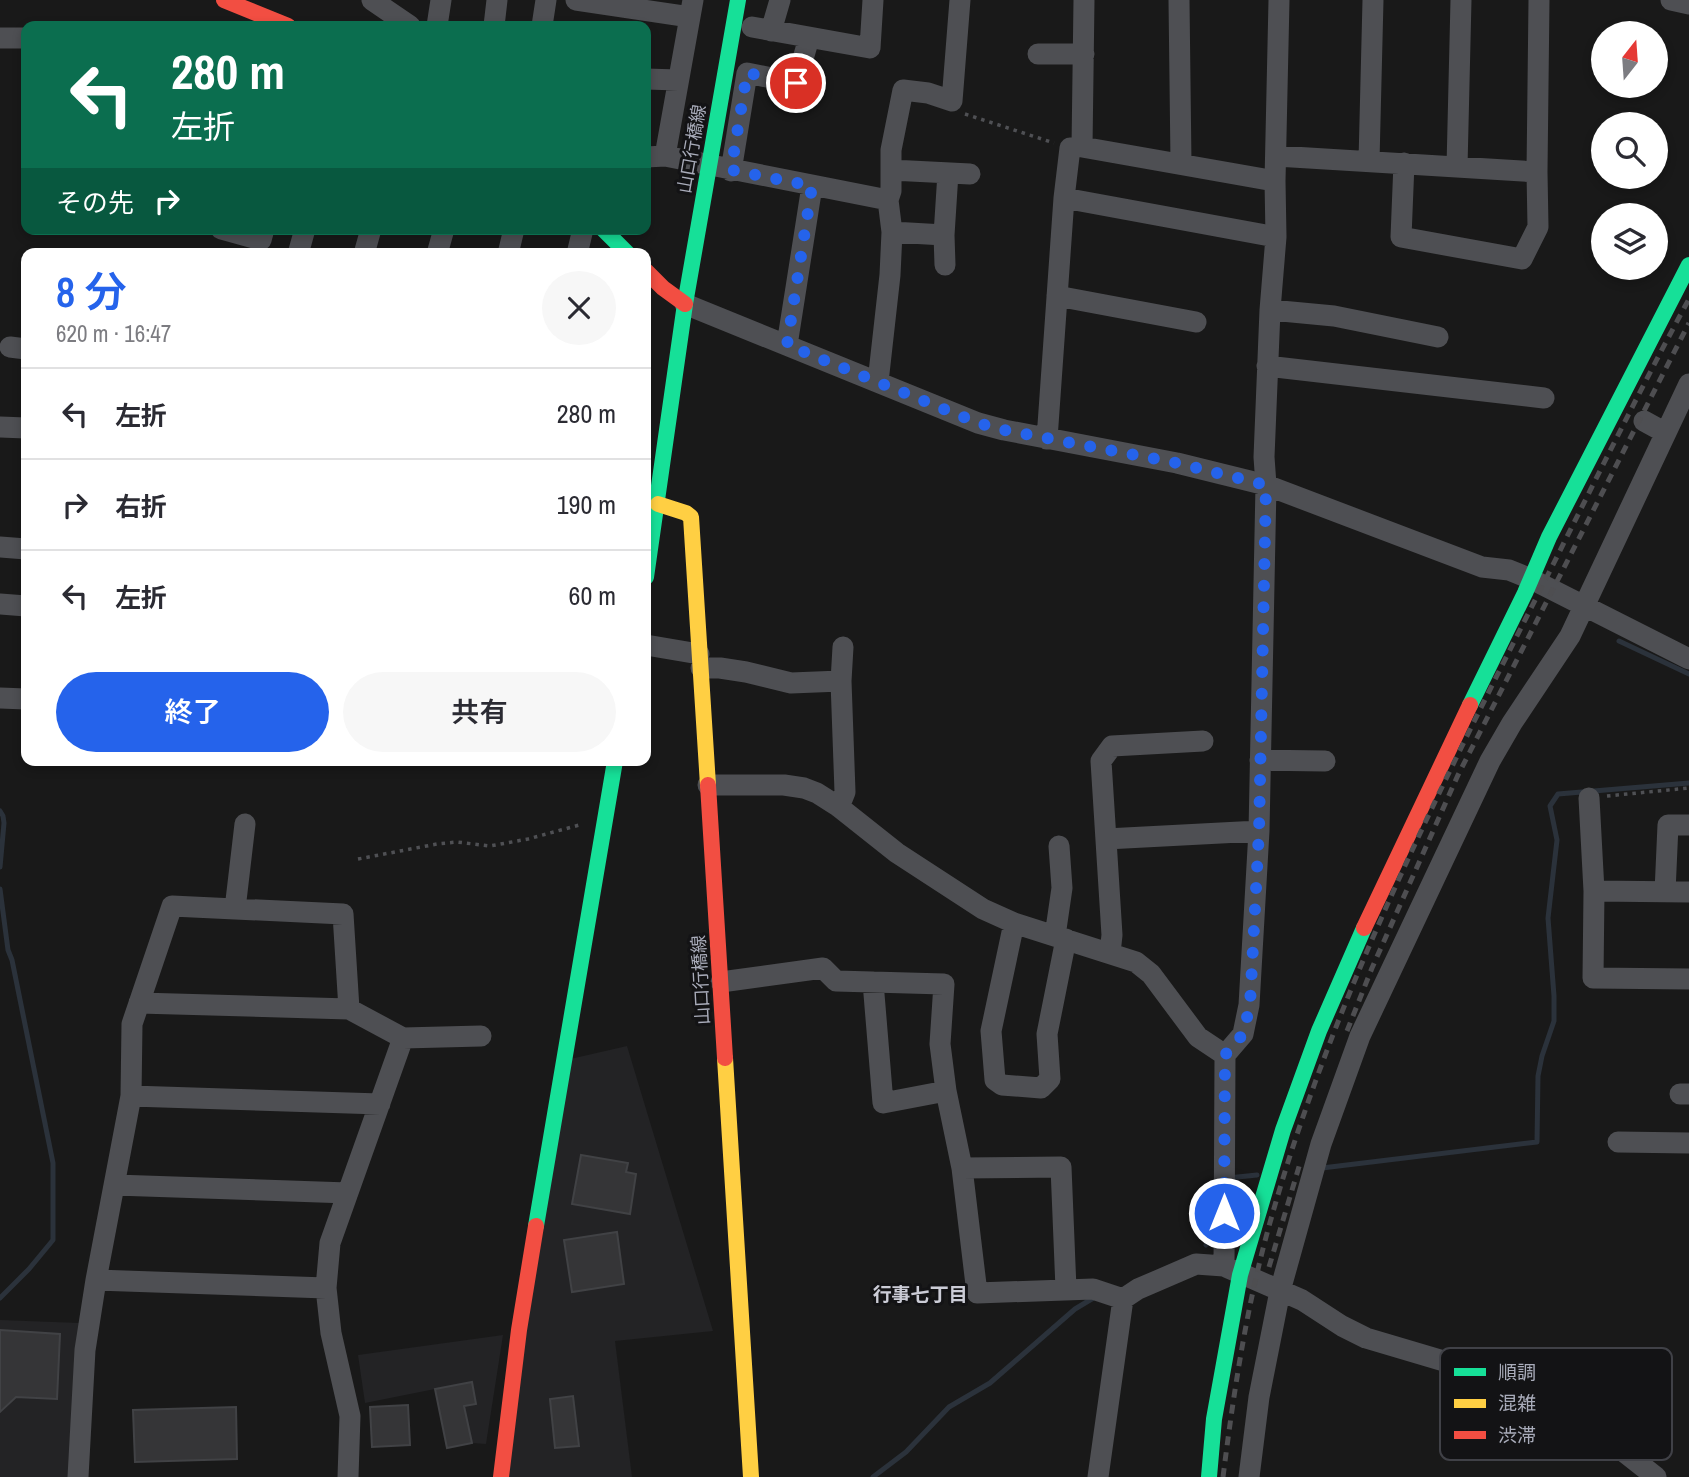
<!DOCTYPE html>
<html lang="ja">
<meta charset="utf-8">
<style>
body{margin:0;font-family:"Archivo Narrow","Noto Sans JP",sans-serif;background:#f7f7f7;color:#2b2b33;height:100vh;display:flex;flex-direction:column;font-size:26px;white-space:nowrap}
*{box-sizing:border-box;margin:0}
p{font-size:23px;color:#7c7c81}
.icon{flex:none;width:38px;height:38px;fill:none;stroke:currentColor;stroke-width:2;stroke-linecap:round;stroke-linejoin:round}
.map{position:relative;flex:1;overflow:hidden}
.side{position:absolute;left:21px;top:248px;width:630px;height:518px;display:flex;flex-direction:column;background:#fff;border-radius:14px;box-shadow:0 4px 10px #0003}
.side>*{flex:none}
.banner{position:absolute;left:21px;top:21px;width:630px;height:214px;border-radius:14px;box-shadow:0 4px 10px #0003;background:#0b6e4f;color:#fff;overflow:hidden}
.needle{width:46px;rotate:17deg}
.buttons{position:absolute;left:1591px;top:21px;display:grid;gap:14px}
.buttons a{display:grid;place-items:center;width:77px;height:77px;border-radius:50%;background:#fff;box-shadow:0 4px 10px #0003;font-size:35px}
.pin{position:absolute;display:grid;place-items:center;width:60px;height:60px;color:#fff;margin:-30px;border:4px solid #fff;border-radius:50%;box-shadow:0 2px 7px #0007}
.me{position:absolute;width:77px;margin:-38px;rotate:0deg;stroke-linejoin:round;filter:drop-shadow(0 0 5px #0008)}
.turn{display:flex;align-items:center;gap:24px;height:147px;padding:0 35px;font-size:32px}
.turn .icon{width:91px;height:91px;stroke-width:2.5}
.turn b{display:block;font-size:49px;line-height:60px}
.then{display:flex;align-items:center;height:66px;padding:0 35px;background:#0003;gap:14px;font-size:26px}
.round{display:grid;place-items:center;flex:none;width:74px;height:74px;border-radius:37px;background:#f7f7f7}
.summary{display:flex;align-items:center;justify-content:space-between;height:119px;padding:0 35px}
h1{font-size:42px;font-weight:600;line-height:52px;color:#2563eb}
.cta{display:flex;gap:14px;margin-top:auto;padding:14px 35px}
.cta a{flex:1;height:80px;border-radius:42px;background:#2563eb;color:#fff;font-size:28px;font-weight:600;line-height:80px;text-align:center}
.cta a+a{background:#f7f7f7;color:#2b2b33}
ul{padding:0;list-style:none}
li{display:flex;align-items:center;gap:21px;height:91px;padding:0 35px;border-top:2px solid #e1e1e2}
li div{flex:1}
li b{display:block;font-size:26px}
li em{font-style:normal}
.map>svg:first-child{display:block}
</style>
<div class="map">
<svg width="1689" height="1477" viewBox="0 0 1689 1477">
<rect width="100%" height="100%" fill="#191919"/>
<path fill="#232325" d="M627 1046 713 1331 615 1341 632 1477H501L566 1060Z
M0 1320 80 1323 71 1477H0Z
M503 1335 486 1444 472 1443 447 1448 435 1389 365 1403 358 1355Z"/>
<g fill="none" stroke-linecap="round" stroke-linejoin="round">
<path stroke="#2b323b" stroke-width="5" d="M1619 641 1689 674
M0 811 3 816 4 823 0 867
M0 889 8 950 12 960 53 1163V1240L29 1269 0 1298
M1322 1168 1537 1142 1538 1076 1542 1056 1554 1021V996L1548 918 1557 840 1550 806 1558 794 1689 783
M1228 1178 1257 1175
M1206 1245 1215 1234V1230
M873 1477 906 1452 949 1407 990 1383 1075 1309 1095 1297"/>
</g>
<path fill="#353537" stroke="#414245" stroke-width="2" d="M581 1155 628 1163 626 1172 636 1174 630 1214 572 1204Z
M617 1232 624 1284 572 1292 564 1240Z
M0 1330 60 1334 57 1399 16 1397 0 1412Z
M472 1382 476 1404 464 1406 472 1443 447 1448 435 1389Z
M573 1396 579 1446 555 1448 550 1399Z
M408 1405 410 1445 372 1447 370 1407Z
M236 1407 237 1459 135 1462 133 1410Z"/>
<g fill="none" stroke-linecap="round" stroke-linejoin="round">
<path stroke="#4f5054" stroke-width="3.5" stroke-dasharray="3.5 5" stroke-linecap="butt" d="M965 114 1054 143
M1607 796 1689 788
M358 859 437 844 457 842 490 846 528 839 583 824"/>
<path stroke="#4e4f53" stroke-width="21" d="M372 0 410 26
M576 0 690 17
M1084 0 1082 147 1275 181
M1179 0 1181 163
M1671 0 1689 4
M437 26 441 0
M494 26 497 0
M542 26 546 0
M752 27 870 48 873 0
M771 31 780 0
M0 38H26
M1038 54H1084
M646 79 678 80
M665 156 693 0
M1276 156 1537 172 1539 0
M646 157 665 156 888 200
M1369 161 1373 0
M1404 163 1401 237 1522 259 1538 227 1537 172
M1457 167 1461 0
M891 170 970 174
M731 171 747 73 796 83 809 38
M1064 198 1276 237
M221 229 261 240 264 229
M892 232 944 235
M298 254 305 229
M364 254 371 229
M437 254 444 229
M508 254 514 229
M577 254 583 229
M945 265 944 235 948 173
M1057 296 1196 322
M685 304 978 423 1004 430 1177 463 1266 485 1482 567 1509 570 1531 579 1689 659
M1270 310 1334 316 1438 337
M787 345 812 186
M10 347 26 349
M1267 366 1544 398
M878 382 890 275 892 232 888 200 891 191V150L903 90 928 93 952 101 960 0
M1644 421 1664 432
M0 427 26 428
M1047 439 1064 198 1070 148
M0 547 26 549
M0 604 26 606
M646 645 699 654
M701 668H720L746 672 791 683 841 681
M0 698 26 699
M1260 760 1325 761
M708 785H784L804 788 817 793 839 807 897 853 983 909 1014 923 1136 962 1151 974 1198 1037 1225 1055
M1589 798 1594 891 1593 978 1689 979
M839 807 845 792 841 681 843 647
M1106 839 1259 831
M1594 891 1689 892
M1665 892 1668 825H1689
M235 909 245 824
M1014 923 991 1031 995 1080 1002 1085 1041 1088 1050 1079 1047 1034 1066 939
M1055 936 1062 888 1059 846
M1110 953 1112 935 1101 761 1112 746 1203 741
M721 982 823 968 836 981 944 984 940 1044 946 1091 962 1168 977 1293 1093 1289 1123 1299
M873 982 883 1103 946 1091
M139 1003 349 1009 403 1038
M1680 1094H1689
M131 1096 380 1104
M1618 1142 1689 1143
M962 1168 1061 1167 1066 1289
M115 1185 348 1193
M1224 1266 1225 1055 1243 1034 1249 1005 1259 831 1266 485 1264 457 1270 310 1276 237 1275 181 1279 0
M96 1280 326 1288 331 1333 350 1416 348 1477
M326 1288 330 1243 403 1038 481 1036
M78 1477 85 1350 96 1280 131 1096 132 1024 172 906 343 914 349 1009
M1098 1477 1123 1299 1138 1289 1196 1264 1224 1266 1302 1300 1342 1326 1366 1338 1528 1386 1567 1408 1590 1430 1609 1440 1656 1477
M1249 1477 1259 1397 1280 1291 1321 1144 1360 1036 1490 761 1512 723 1570 636 1689 384"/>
<path stroke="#16e098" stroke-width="16" d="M603 229 628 254
M646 577 685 304 738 0
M1470 705 1525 593 1549 537 1689 265
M536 1226 615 761
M1209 1477 1214 1419 1240 1275 1283 1130 1319 1031 1364 928"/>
<path stroke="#ffcf43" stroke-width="16" d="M658 504 686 513 691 517 708 785
M725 1058 751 1477"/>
<path stroke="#f24e42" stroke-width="16" d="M224 0 288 26
M646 271 663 288 685 304
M708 785 725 1058
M1364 928 1470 705
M501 1477 519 1330 536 1226"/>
<path stroke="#4e4e51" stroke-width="5" stroke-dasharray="9 7" stroke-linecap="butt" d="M1347 1031 1372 968 1458 775 1689 323
M1269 1267 1301 1160
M1223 1477C1234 1390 1247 1303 1271 1219 1330 1009 1428 812 1526 618 1580 512 1632 404 1689 299"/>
</g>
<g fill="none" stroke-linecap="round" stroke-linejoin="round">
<path stroke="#2563eb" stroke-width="12" stroke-dasharray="0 21.6" d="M796 83 747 73 731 170 812 186 787 345 978 423 1004 430 1177 463 1266 485 1259 831 1250 1005 1243 1034 1225 1055 1224 1213"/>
</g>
<g text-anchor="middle" stroke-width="6" stroke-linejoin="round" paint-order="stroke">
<g font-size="18" fill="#a9acba" stroke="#131315">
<text transform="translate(692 149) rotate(-80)" y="6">山口行橋線</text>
<text transform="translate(701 980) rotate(-93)" y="6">山口行橋線</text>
</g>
<g font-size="19" font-weight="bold" fill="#cbccd6" stroke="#131315">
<text x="920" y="1301">行事七丁目</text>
</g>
</g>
<rect x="1440" y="1348" width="232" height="112" rx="10" fill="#131315" stroke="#404147" stroke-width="2"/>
<rect x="1454" y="1368" width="32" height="8" fill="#16e098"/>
<rect x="1454" y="1399" width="32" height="9" fill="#ffcf43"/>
<rect x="1454" y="1431" width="32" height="8" fill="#f24e42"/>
<g font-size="19" fill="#a9acba">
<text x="1498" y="1379">順調</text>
<text x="1498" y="1410">混雑</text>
<text x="1498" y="1442">渋滞</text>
</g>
</svg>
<div class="buttons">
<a><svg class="needle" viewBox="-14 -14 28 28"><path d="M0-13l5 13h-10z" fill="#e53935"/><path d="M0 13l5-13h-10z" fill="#7c7c81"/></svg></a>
<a><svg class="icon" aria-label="search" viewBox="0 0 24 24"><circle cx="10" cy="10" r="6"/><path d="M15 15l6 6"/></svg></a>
<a><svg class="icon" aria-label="layers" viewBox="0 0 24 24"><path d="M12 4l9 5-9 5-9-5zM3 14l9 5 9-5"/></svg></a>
</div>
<div class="pin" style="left:796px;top:83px;background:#d93025"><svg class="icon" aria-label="arrive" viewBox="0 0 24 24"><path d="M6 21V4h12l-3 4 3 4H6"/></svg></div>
<svg class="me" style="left:1224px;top:1213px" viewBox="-20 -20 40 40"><circle r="17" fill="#2563eb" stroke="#fff" stroke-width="3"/><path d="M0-11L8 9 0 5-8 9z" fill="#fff"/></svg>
<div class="banner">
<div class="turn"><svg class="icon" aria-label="left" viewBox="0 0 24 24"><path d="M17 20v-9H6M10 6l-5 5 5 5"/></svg><div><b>280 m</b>左折</div></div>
<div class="then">その先<svg class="icon" aria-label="right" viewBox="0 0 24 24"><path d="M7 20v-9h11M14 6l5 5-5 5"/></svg></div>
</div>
<section class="side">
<div class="summary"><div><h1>8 分</h1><p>620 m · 16:47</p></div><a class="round"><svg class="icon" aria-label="close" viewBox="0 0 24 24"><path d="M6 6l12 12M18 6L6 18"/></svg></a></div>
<ul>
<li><svg class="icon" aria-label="left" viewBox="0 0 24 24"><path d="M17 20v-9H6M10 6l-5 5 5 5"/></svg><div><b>左折</b></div><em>280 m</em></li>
<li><svg class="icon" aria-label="right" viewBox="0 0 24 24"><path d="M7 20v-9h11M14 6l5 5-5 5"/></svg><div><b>右折</b></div><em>190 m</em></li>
<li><svg class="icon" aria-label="left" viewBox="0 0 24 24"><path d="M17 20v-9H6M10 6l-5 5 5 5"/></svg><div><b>左折</b></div><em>60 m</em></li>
</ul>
<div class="cta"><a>終了</a><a>共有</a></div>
</section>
</div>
